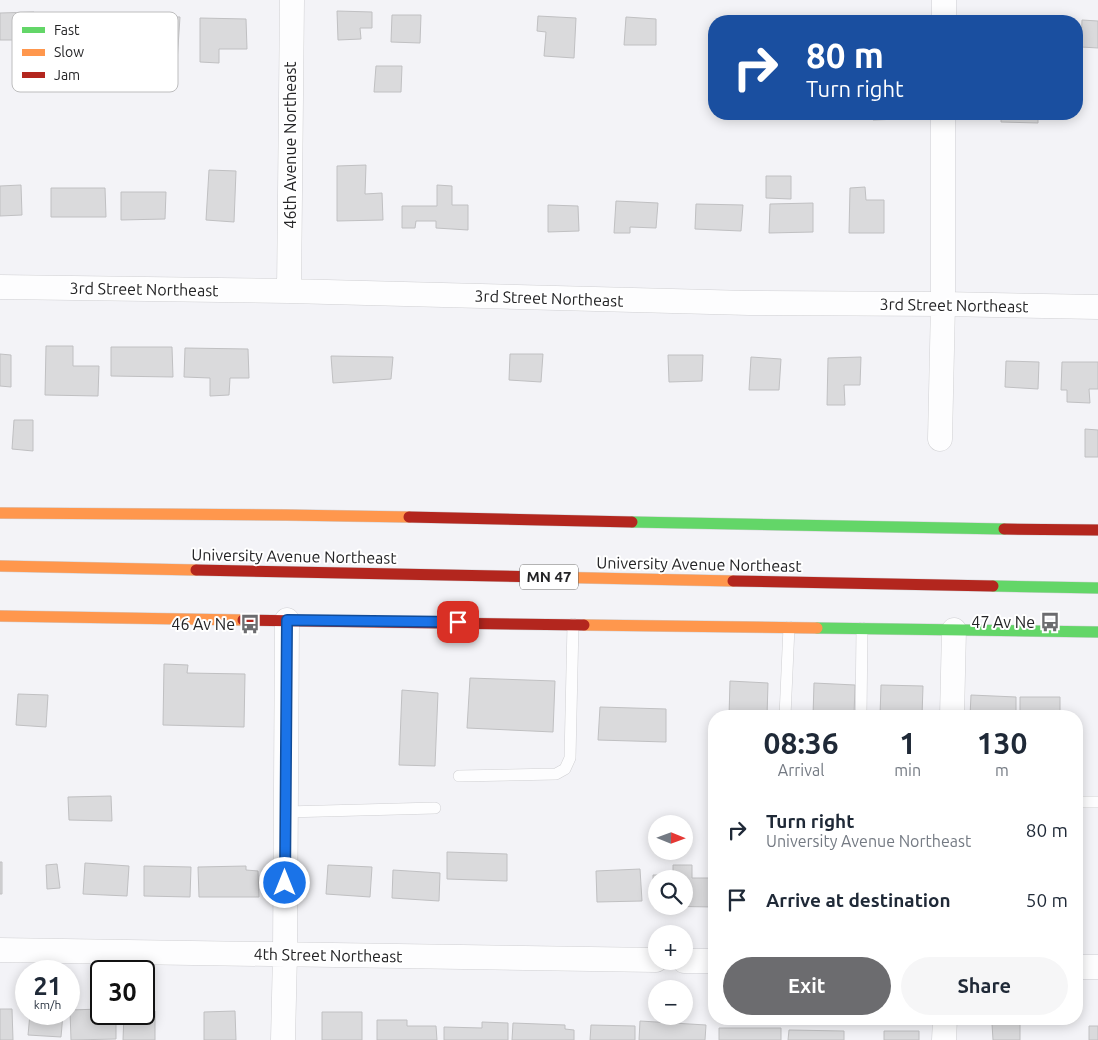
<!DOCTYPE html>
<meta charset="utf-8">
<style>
body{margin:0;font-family:Ubuntu,sans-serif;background:#f6f6f7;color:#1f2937;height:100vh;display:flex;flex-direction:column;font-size:19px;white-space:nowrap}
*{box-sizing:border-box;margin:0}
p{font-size:16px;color:#747a83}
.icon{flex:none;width:28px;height:28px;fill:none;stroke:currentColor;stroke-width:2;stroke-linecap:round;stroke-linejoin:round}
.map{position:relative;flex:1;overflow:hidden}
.sheet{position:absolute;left:708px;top:710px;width:375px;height:315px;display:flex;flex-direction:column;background:#fff;border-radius:20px;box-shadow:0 2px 12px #0003}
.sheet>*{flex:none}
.hud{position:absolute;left:708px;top:15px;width:375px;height:105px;border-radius:20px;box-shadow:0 2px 12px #0003;background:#1a4fa0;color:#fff;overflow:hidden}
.needle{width:32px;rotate:91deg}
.tools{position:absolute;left:648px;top:815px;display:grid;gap:10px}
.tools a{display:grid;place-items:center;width:45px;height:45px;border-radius:50%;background:#fff;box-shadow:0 2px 12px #0003;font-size:25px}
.speed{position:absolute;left:15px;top:960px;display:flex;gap:10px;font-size:25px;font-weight:700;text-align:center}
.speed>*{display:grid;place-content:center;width:65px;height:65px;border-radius:50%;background:#fff;box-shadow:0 2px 12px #0003;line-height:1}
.speed small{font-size:12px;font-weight:400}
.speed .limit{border:2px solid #111;border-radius:8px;background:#fff;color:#111}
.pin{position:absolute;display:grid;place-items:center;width:42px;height:42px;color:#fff;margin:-21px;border-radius:10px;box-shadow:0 2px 8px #0006}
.me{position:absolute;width:55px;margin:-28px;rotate:0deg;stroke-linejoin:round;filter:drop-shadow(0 0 4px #0008)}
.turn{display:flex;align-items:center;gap:18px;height:105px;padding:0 15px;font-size:22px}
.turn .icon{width:65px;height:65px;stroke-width:2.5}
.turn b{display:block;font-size:35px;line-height:42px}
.eta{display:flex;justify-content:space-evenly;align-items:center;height:85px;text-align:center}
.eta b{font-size:30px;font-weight:700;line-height:35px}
.primary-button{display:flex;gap:10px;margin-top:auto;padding:10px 15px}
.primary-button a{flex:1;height:58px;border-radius:30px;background:#6c6c6f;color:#fff;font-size:20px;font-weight:700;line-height:58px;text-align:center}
.primary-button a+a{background:#f6f6f7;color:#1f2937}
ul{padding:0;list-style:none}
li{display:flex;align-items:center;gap:15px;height:70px;padding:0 15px}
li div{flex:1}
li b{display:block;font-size:19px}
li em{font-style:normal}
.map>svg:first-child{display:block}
</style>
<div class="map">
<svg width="1098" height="1040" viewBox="0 0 1098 1040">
<rect width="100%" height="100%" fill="#f3f3f7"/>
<path fill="#dadadc" stroke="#c0c0c2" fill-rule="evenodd" d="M337 11 372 12V28H360L361 39 338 40Z
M34 12 33 40H0V13Z
M392 15H421L420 43 391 42Z
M148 16 180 17 177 62 124 60V33L146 35Z
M538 16 576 18 574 58 544 56 546 32 537 31Z
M626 17 656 19V45H624Z
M200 18 246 19 247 49H219V63L200 62Z
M1082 20 1098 21V48L1081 47Z
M1076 53H1080L1081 76H1076Z
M376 66H402L401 92H374Z
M874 114H899L900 119 873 120Z
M1001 114H1038V123L1001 122Z
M366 165 365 194 382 193 383 220 337 221V166Z
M209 170 236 171 234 222 206 220Z
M766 176H791V199L766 198Z
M21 185 22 215 0 216V186Z
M437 185 452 186V205H468V230L436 228V221H416L415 228H402V206H437Z
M865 187 866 200H884V233H849L850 188Z
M51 188H105L106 217H51Z
M121 192H166L165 219 121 220Z
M616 201 658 203 656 228 630 227V233H614Z
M813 203V232L769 233 770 204Z
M696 204 743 205 741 231 695 229Z
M548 205 578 206 579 231 548 232Z
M46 346H73V366H99L98 396 45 395Z
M111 347H172L173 377 111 376Z
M185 348 248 349 249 378H230L229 395 210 396V378L184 377Z
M0 354 11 355V387L0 386Z
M510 354H543L541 382 509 380Z
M668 355H703L702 381 669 382Z
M331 356 393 357 391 379 333 383Z
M751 357 781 359 779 390H749Z
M861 357 860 385H844L845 405H827L828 358Z
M1006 361 1039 362 1038 389 1005 387Z
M1062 362H1098V389H1089L1090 403 1067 402V390H1061Z
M14 420H33V451L12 449Z
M1085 429 1098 430V457H1085Z
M164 664 188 665 187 673 245 674 244 727 163 725Z
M470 678 555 681 553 732 467 728Z
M730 681 768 683 767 716H729Z
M814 683 855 685 854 716H813Z
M881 685 923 686 922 716H880Z
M402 690 438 693 435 766 399 765Z
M18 694 48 695 46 727 16 725Z
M971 695 1016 697V716H970Z
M1020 697H1060V716H1020Z
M600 707 666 709V742L598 740Z
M111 796 112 821 69 820 68 797Z
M1076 850H1081L1082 900H1076Z
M447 852 507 854V881L447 879Z
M0 862H2V894H0Z
M85 863 129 866 127 896 83 894Z
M57 864 60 888 47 889 46 865Z
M328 865 372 867 370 897 326 894Z
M673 865H692V878H714V907L653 906V875H673ZM656 879H684V906H656Z
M144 866 191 867 190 897 144 896Z
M246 866V870L258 871 259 897H199L198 867Z
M640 869 642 901 597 902 596 871Z
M393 870 440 873 439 901 392 898Z
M0 1009H12L13 1040H0Z
M101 1009V1014H116V1039L71 1040 70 1010Z
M144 1011H155V1040H123L124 1014H144Z
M235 1011 236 1040H204V1012Z
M322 1012H362V1040H322Z
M30 1014H63L61 1037 28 1035Z
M377 1020H407V1026H436L437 1040H377Z
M640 1021 706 1025 705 1040H639Z
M482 1022 508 1023V1040H444V1027L482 1028Z
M513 1023 565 1025V1029L574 1030V1040H512Z
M1020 1023V1040H993L992 1024Z
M591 1025 635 1026V1040H590Z
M1089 1026H1098V1040H1089Z
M719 1028H781V1040H719Z
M789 1030 844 1031V1040H788Z
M884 1031H919V1040H884Z"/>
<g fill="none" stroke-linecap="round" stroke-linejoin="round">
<defs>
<path id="lane" d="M785 716 789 627
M861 716 862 628
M459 776 556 774 565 769 570 758 573 624
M1076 802H1098
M286 812 435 808"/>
<path id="street" d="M944 21V0
M0 287 289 291 749 303 943 304 1098 307
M289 291 292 0
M940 439 943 304V114
M952 716 954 630
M0 950 656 960
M684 961H714
M1076 967H1098
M283 1040 285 954 287 620
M944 1040 945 1019"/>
<path id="fast" d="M632 522 1004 529
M993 586 1098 588
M817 628 1098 632"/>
<path id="slow" d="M0 513 286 515 409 517
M0 566 196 570
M544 577 733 581
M0 616 243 620
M584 625 817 628"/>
<path id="jam" d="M409 517 632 522
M1004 529 1098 530
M196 570 544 577
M733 581 993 586
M243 620 584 625"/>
</defs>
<use href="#lane" stroke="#d0d0d3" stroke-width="12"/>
<use href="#street" stroke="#d0d0d3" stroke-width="25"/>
<use href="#fast" stroke="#d0d0d3" stroke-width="12"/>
<use href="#slow" stroke="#d0d0d3" stroke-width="12"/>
<use href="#jam" stroke="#d0d0d3" stroke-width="12"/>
<use href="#lane" stroke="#fdfdfe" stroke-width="11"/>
<use href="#street" stroke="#fdfdfe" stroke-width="24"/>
<use href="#fast" stroke="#63d668" stroke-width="11"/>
<use href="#slow" stroke="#ff974d" stroke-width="11"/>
<use href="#jam" stroke="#b3261e" stroke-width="11"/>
</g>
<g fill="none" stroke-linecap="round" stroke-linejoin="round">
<defs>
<path id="route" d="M285 883 287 620 458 622"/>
</defs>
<use href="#route" stroke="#114b97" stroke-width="12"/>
<use href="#route" stroke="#1a73e8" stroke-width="9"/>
</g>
<defs>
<symbol id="bus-bare" viewBox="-9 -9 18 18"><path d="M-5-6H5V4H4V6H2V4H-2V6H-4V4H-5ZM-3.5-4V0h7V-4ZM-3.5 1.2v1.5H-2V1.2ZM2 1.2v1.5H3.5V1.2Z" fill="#6c6c6f" stroke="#fff" stroke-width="2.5" paint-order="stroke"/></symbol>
</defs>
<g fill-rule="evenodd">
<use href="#bus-bare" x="1036" y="608" width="28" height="28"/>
<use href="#bus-bare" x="236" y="610" width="28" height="28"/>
</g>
<g text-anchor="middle" stroke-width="4" stroke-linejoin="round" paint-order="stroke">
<rect fill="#fff" stroke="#666667" stroke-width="1" x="520" y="564.5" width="58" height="25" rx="4"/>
<g font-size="15" font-weight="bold" fill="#242426">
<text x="549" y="582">MN 47</text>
</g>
<g font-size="16" fill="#242426" stroke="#fff">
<text transform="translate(290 145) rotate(-90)" y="6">46th Avenue Northeast</text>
<text transform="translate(144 289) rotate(1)" y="6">3rd Street Northeast</text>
<text transform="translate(549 298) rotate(2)" y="6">3rd Street Northeast</text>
<text transform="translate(954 305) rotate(1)" y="6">3rd Street Northeast</text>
<text transform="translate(294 556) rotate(1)" y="6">University Avenue Northeast</text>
<text transform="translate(699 564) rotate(1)" y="6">University Avenue Northeast</text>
<text transform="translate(328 955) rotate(1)" y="6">4th Street Northeast</text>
</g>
<g font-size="16" fill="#242426" stroke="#fff" text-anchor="end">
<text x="1035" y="628">47 Av Ne</text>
<text x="235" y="630">46 Av Ne</text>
</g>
</g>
<rect x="12" y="12" width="166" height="80" rx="8" fill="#fff" stroke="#bdbdbe" stroke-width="1"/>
<rect x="22" y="27" width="23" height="6" fill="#63d668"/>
<rect x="22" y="49" width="23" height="7" fill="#ff974d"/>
<rect x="22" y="72" width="23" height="6" fill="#b3261e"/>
<g font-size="14" fill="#242426">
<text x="54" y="35">Fast</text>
<text x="54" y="57">Slow</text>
<text x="54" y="80">Jam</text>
</g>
</svg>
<div class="tools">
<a><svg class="needle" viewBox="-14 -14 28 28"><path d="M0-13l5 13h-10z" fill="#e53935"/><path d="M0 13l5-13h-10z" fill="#747a83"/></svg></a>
<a><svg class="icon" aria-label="search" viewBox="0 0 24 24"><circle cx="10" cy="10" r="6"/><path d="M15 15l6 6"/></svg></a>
<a>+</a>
<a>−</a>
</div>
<div class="speed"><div>21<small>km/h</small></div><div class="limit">30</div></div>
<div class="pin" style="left:458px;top:622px;background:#d93025"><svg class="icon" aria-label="arrive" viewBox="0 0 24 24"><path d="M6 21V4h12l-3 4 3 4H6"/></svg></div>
<svg class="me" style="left:285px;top:883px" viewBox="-20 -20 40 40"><circle r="17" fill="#1a73e8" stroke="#fff" stroke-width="3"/><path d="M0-11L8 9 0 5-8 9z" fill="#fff"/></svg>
<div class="hud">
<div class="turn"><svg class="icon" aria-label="right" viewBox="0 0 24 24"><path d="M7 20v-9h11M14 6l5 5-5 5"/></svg><div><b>80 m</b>Turn right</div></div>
</div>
<section class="sheet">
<div class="eta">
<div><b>08:36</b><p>Arrival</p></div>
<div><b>1</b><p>min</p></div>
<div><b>130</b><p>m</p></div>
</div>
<ul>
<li><svg class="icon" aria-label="right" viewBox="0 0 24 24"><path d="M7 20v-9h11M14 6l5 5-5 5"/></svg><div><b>Turn right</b><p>University Avenue Northeast</p></div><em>80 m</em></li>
<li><svg class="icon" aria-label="arrive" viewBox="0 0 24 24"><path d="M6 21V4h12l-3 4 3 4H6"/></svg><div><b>Arrive at destination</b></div><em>50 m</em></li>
</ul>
<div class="primary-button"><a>Exit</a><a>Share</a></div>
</section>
</div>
